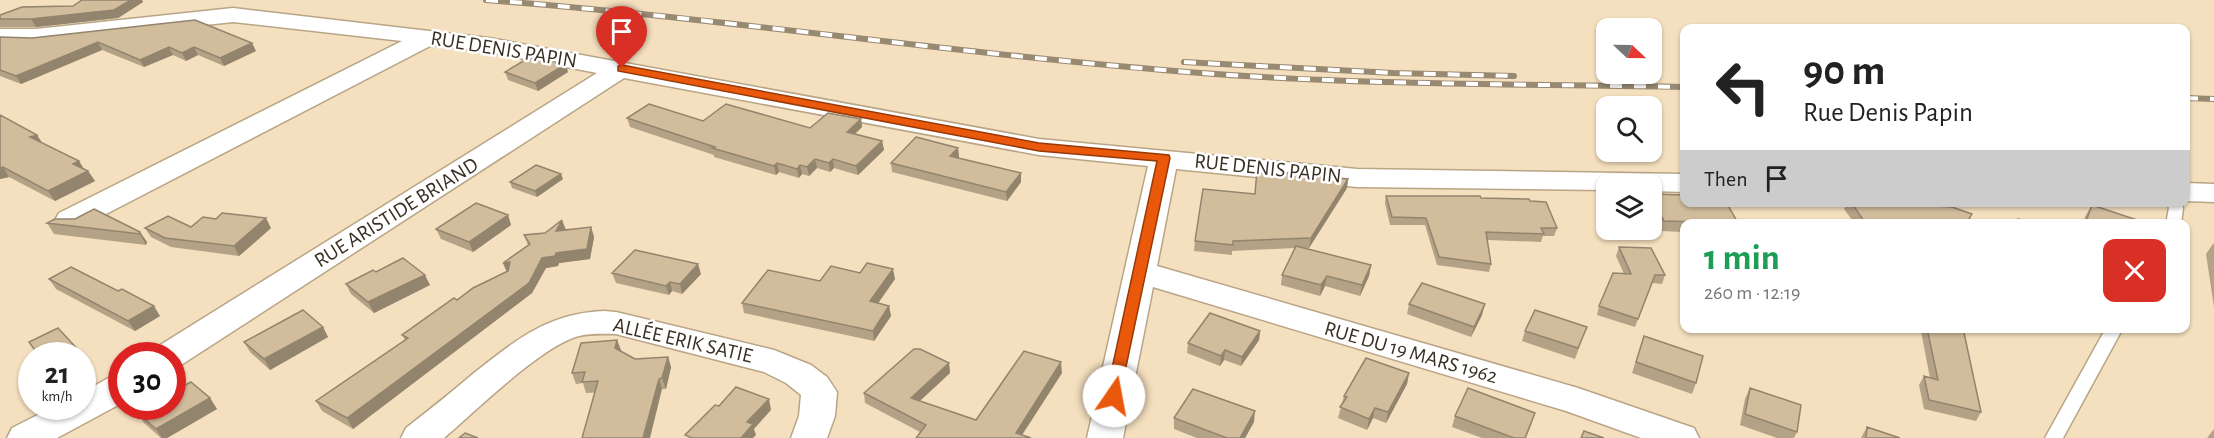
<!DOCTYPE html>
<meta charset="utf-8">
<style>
body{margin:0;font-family:"Alegreya Sans",sans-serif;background:#f6f6f6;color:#222;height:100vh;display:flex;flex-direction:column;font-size:22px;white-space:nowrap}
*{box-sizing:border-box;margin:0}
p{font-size:20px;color:#767676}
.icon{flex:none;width:33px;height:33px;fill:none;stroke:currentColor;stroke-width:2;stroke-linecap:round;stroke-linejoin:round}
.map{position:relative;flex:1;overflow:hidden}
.drawer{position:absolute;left:1680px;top:219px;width:510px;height:114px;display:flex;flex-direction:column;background:#fff;border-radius:12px;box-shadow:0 2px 4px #0004}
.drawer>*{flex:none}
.hud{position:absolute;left:1680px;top:24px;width:510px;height:183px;border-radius:12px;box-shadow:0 2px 4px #0004;background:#fff;color:#222;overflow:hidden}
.needle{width:39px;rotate:112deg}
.controls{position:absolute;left:1596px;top:18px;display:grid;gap:12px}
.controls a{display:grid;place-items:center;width:66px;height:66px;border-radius:12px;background:#fff;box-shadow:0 2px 4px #0004;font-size:30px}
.speed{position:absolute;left:18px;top:342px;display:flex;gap:12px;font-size:30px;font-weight:700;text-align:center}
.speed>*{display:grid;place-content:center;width:78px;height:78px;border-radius:50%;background:#fff;box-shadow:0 2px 4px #0004;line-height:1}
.speed small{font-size:15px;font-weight:400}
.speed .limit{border:9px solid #d22;background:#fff;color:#111}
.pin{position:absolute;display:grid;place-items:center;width:51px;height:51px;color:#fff;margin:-62px -26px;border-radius:50% 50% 50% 0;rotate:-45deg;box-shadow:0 0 6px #0007}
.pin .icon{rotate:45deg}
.me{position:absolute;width:66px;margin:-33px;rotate:12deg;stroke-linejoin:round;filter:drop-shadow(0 0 4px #0008)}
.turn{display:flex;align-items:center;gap:21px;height:126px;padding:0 24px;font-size:27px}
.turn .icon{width:78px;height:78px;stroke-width:2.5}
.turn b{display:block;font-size:42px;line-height:51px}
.then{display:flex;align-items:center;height:57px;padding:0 24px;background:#0003;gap:12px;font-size:22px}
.round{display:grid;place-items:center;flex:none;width:63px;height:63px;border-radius:12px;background:#f6f6f6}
.summary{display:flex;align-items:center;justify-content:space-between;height:102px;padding:0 24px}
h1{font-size:36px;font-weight:600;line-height:45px;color:#1e9e55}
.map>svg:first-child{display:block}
</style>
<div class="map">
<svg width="2214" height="438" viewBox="0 0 2214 438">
<rect width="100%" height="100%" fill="#f4dfbe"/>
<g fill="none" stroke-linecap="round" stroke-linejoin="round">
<defs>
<path id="service" d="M2166 202H2181L2183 208 2181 224H2166L2169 208Z
M2106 328H2123L2063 438H2045Z"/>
<path id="minor" d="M233 8 489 38 1039 139 1357 169 1684 174V192L1652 191V184H1606V190L1357 187 1176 169 1157 266 1578 388 1694 428 1699 438H1641L1566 411 1153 287 1123 438H1087L1148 166 1039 155 624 78 181 365 172 367V356H152L157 347 597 73 489 52 432 45 81 227 70 229 59 227 55 220 59 213 402 41 233 22 36 43H0V29H36Z
M2186 183 2214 184V202L2186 201Z
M604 311 616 312 774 350 811 365 827 377 837 392 835 416 827 438H791L799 416 801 395 786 383 764 372 616 334C604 334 591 333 579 336 541 346 476 411 444 438H401L406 428C429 410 452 392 474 373 516 340 548 313 604 311Z
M122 373V403L57 438H7L12 428 55 406H82V393L110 377Z"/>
</defs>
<use href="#service" stroke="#b9a586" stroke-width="3"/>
<use href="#minor" stroke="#b9a586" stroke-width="3"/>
<use href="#service" fill="#fff" fill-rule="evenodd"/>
<use href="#minor" fill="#fff" fill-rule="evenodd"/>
<defs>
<path id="rail" d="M486 0C725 18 962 55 1201 73 1362 85 1523 84 1684 87
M1184 62 1393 73 1514 76
M2186 98 2214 99"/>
</defs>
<use href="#rail" stroke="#988972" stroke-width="6"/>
<use href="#rail" stroke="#fff" stroke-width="4" stroke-dasharray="12" stroke-linecap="butt"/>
</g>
<path fill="#b4a286" d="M82 0H142L143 2 118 18 36 27H0V15L73 6Z
M0 37 256 51 224 66 198 55 186 61 173 55 144 67 102 50 21 84 0 76Z
M505 72H568L538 91 508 80Z
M0 115 42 143 79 161 84 169 88 171 95 181 55 201 9 177 0 179Z
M627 118 703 121 810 128 861 119 862 127 855 134 882 141 884 150 858 175 834 168 830 172 817 168 809 176 802 174 799 178 779 172 776 175 714 157V155L630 127Z
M958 148 959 157 958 158 1021 173V182L1007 201 892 172 891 163Z
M563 179 537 197 512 188 510 182Z
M1348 179 1347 188 1309 248H1305L1371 265 1369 276 1360 296 1325 286 1320 296 1281 285 1282 275 1295 248 1232 251V255L1194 251 1195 241 1255 194Z
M1652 194 1738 223 1737 224H1684V232L1660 231 1652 214Z
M1386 196 1481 198 1530 201 1557 228 1554 236H1543L1541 242 1487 240 1491 264 1489 272 1437 265 1425 225H1390L1385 203Z
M1848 202H1893L1968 224H1855L1844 209Z
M2092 205 2139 224H2082L2086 215Z
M508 215 511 225 473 252 441 239 436 229Z
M75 219 140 232 147 242 146 245 54 234 47 223Z
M562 220 565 230 591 227 594 237 590 259 559 263 558 266 546 268 532 293 353 429 322 411 316 401 405 340 402 335 457 300 507 272 503 263 528 245 524 235 545 233Z
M191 227 271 228 239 256 171 247 151 237 145 228Z
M2213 244H2214V307L2206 254Z
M1619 247 1665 275 1662 284 1652 283 1635 327 1597 315 1599 306 1624 274 1616 256Z
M612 273 701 274 682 294 672 291 669 295 616 283Z
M860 273 895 279 878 303 889 306 891 316 874 341 744 313 742 303 820 281Z
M49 279 160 316 135 331 56 289Z
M346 284 430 285 374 313 351 294Z
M1409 304 1482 315 1471 337 1407 314Z
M323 327 328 337 270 370 250 352 244 342Z
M1922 328H1963L1981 412 1976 421 1924 409 1919 385 1924 376 1930 378 1921 331Z
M1260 331 1259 340 1241 366 1224 360 1220 366 1187 353 1188 343Z
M1525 331 1583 337 1575 359 1522 341Z
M1644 336 1696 383 1692 394 1632 373Z
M621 350V351L635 359 668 357 671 367 666 389 586 393 583 383 576 384 572 373Z
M949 363 950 373 920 401 976 420 1062 373 1022 435 920 432 865 403 864 393Z
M1409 373 1407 384 1386 423 1373 418 1367 430 1338 418 1344 396Z
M1750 388 1797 432 1794 438H1777L1740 425 1745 399Z
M210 398 217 409 167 438H161L144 423 137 412Z
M1455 416 1532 423 1526 438H1482L1452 427Z
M1174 418 1254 422 1245 438H1197L1174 429Z
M1867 427 1900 438H1861Z
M2214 429V438H2207Z"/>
<path fill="#92846d" d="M131 0H142L143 2 118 18 36 27 31 19Z
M98 42 102 50 21 84 16 76Z
M252 43 256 51 224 66 220 58Z
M169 47 173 55 144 67 140 60Z
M194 47 198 55 186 61 182 53Z
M566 64 568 72 538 91 535 83Z
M861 119 862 127 848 140 847 132Z
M37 135 43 144 30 137Z
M882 141 884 150 858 175 856 166Z
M958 148 959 157 951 166 950 156Z
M815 159 817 168 809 176 807 167Z
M833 159 834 168 830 172 829 163Z
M79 161 85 171 73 164Z
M777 163 779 172 776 175 774 166Z
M800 165 802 174 799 178 797 169Z
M3 167 9 177 0 179V168Z
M88 171 95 181 55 201 48 191Z
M1021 173V182L1007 201 1006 192Z
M561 174 563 179 537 197 535 191Z
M1348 179 1347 188 1309 248 1311 238Z
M508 215 511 225 473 252 469 242Z
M266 218 271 228 239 256 234 246Z
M562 220 566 230 560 241 556 231Z
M591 227 594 237 590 259 559 263 558 266 546 268 532 293 353 429 347 418 542 258 556 253Z
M140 232 147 242 146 245 140 234Z
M510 262 507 272 503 263Z
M698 264 701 274 682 294 680 284Z
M1371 265 1369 276 1360 296 1362 285Z
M893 269 895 279 872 312 870 301Z
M425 275 430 285 374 313 368 302Z
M1327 276 1325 286 1320 296 1321 285Z
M670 282 672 291 669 295 666 286Z
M1485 304 1482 315 1471 337 1474 327Z
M154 306 160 316 135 331 128 321Z
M889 306 891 316 874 341 873 331Z
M323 327 328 337 270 370 264 359Z
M1260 331 1259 340 1241 366 1242 357Z
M617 340 621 350 618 359 615 348Z
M1225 350 1224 360 1220 366 1221 356Z
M82 354 89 364 82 368V356H78Z
M668 357 671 367 666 389 662 378Z
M1061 362 1062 373 1020 438 1016 433Z
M949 363 950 373 912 408 911 398Z
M1409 373 1407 384 1386 423 1388 412Z
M659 379 662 389 650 438H643Z
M210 398 217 409 167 438H162L156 429Z
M769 399 771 410 754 429 756 435 753 438H741L747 422Z
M1375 408 1373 418 1367 430 1369 419Z
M1255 411 1254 422 1245 438H1240Z"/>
<path fill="#d1bc9c" stroke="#92846d" stroke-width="1.5" d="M82 0H131L114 10 31 19H0V15L22 7 73 6Z
M195 20 252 43 220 58 194 47 182 53 169 47 140 60 98 42 16 76 0 70V37L32 38Z
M530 57 566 64 535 83 505 72Z
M649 104 703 121 726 104 810 128 828 113 861 119 847 132 882 141 856 166 833 159 829 163 815 159 807 167 800 165 797 169 777 163 774 166 712 148 715 147 627 118Z
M0 115 37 135 30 137 79 161 73 164 88 171 48 191 3 167 0 168Z
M916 137 958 148 950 156 1021 173 1006 192 891 163Z
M536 165 561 174 535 191 510 182Z
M1257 170 1348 179 1311 238 1233 241V245L1195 241 1203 189 1255 194Z
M1652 194 1684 195V202H1726L1738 223 1664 221 1652 197Z
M1386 196H1480L1481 198 1529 199 1530 201 1546 202 1557 228H1541L1544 234 1486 232 1491 264 1439 257 1426 218 1392 217Z
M1851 202H1893L1900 204 1952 207 1972 214 1966 224H1866Z
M476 203 508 215 469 242 436 229Z
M2092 205 2140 221 2139 224H2085Z
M94 209 140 232V234L47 223 55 219H75Z
M222 213 266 218 234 246 165 238 145 228 168 216 191 227 203 217 216 219Z
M2018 219 2035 224H2016Z
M562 220 556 231 591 227 587 249 556 253 555 256 542 258 529 283 347 418 316 401 408 338 402 335 454 298 457 300 473 288 508 271 510 262 503 263 530 244 524 235 545 233Z
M1296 246 1371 265 1362 285 1327 276 1321 285 1282 275Z
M1619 247 1651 248 1665 275H1655L1638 319 1599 306 1613 273 1631 274Z
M635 250 698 264 680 284 670 282 666 286 612 273Z
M403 258 425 275 368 302 346 284 373 270 376 272Z
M867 263 893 269 870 301 889 306 873 331 742 303 768 270 820 281 831 266 860 273Z
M71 267 118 291 122 289 154 306 128 321 49 279Z
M1422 283 1485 304 1474 327 1409 304Z
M303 310 323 327 264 359 244 342Z
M1535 310 1587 327 1578 348 1525 331Z
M1210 313 1260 331 1242 357 1225 350 1221 356 1188 343Z
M58 328 82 354 78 356H39L29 342Z
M1927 328H1963L1981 412 1929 400 1924 376 1938 380Z
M1644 336 1703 356 1696 383 1636 362Z
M617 340 615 348 635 359 668 357 662 378 659 379 643 438H582L598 381 582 382 585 372 572 373 581 343Z
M914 349H920L949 363 911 398 976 420 1024 351 1061 362 1016 433 1031 438H916L926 425 864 393Z
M1366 358 1409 373 1388 412 1375 408 1369 419 1340 407 1347 397 1344 396Z
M191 382 210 398 156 429 137 412 146 406H172V392Z
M736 387 769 399 747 422 753 424 741 438H692L685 435 715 405 719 406Z
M1468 388 1535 413 1525 438H1514L1455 416Z
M1750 388 1801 405 1797 432 1745 414Z
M1193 389 1255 411 1240 438H1227L1174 418Z
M1867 427 1900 438H1866Z
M1584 431 1604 438H1581Z
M465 433 478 438H459Z"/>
<path fill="#ea580c" stroke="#983908" stroke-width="1.5" d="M622 65 1039 143 1169 155 1170 158 1119 400H1108L1106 396 1157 161 1039 151 618 71V66Z"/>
<g text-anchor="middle" stroke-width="5" stroke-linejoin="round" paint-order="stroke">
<g font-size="21" fill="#383023" stroke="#fff">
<text transform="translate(504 49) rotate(9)" y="7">RUE DENIS PAPIN</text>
<text transform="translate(1268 168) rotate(6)" y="7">RUE DENIS PAPIN</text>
<text transform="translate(396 212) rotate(-32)" y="7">RUE ARISTIDE BRIAND</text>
<text transform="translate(683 340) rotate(13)" y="7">ALLÉE ERIK SATIE</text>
<text transform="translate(1411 352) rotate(16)" y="7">RUE DU 19 MARS 1962</text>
</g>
</g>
</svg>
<div class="controls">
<a><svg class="needle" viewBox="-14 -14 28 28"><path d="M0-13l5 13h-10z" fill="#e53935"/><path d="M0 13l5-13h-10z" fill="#767676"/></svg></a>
<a><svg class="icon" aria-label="search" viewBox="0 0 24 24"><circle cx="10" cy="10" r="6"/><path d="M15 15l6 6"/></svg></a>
<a><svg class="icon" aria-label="layers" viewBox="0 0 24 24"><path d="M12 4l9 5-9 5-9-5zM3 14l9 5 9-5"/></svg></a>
</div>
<div class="speed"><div>21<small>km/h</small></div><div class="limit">30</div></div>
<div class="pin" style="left:622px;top:68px;background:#d93025"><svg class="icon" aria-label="arrive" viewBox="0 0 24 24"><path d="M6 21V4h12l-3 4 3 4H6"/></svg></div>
<svg class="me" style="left:1114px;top:396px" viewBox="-20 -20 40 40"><circle r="19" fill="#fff"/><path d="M0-13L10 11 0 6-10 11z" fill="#ea580c"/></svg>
<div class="hud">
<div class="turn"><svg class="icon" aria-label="left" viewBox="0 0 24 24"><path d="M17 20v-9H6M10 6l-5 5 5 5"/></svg><div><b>90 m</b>Rue Denis Papin</div></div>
<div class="then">Then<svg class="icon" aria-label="arrive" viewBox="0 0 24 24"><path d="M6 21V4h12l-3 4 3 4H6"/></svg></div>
</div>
<section class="drawer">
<div class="summary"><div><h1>1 min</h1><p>260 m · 12:19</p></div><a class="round" style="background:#d93025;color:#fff"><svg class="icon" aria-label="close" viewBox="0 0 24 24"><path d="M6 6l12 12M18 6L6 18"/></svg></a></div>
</section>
</div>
